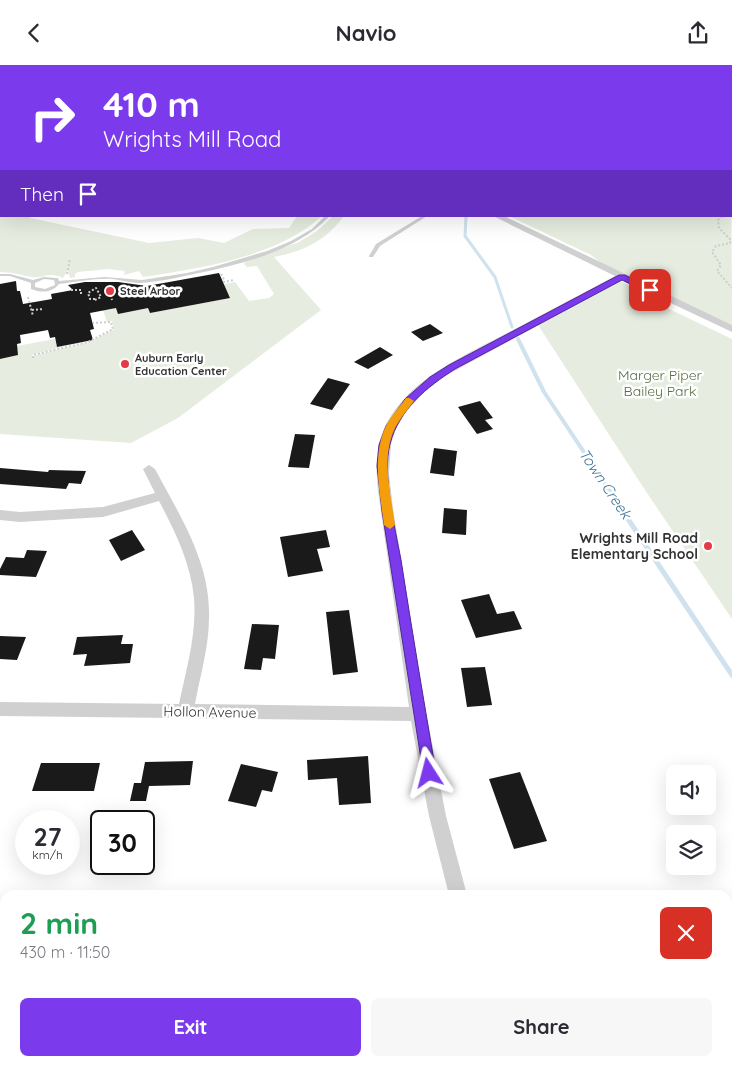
<!DOCTYPE html>
<meta charset="utf-8">
<style>
body{margin:0;font-family:Quicksand,sans-serif;background:#f7f7f7;color:#2b2b33;height:100vh;display:flex;flex-direction:column;font-size:19px;white-space:nowrap}
*{box-sizing:border-box;margin:0}
p{font-size:16px;color:#7c7c81}
.icon{flex:none;width:28px;height:28px;fill:none;stroke:currentColor;stroke-width:2;stroke-linecap:round;stroke-linejoin:round}
.map{position:relative;flex:1;overflow:hidden}
.panel{position:absolute;left:0px;top:825px;width:732px;height:176px;display:flex;flex-direction:column;background:#fff;border-radius:15px 15px 0 0;box-shadow:0 5px 20px #0002}
.panel>*{flex:none}
.guide{position:absolute;left:0px;top:0px;width:732px;height:152px;box-shadow:0 5px 20px #0002;background:#7c3aed;color:#fff;overflow:hidden}
.tools{position:absolute;left:666px;top:700px;display:grid;gap:10px}
.tools a{display:grid;place-items:center;width:50px;height:50px;border-radius:8px;background:#fff;box-shadow:0 5px 20px #0002;font-size:25px}
.speed{position:absolute;left:15px;top:745px;display:flex;gap:10px;font-size:25px;font-weight:700;text-align:center}
.speed>*{display:grid;place-content:center;width:65px;height:65px;border-radius:50%;background:#fff;box-shadow:0 5px 20px #0002;line-height:1}
.speed small{font-size:12px;font-weight:400}
.speed .limit{border:2px solid #111;border-radius:8px;background:#fff;color:#111}
.pin{position:absolute;display:grid;place-items:center;width:42px;height:42px;color:#fff;margin:-21px;border-radius:10px;box-shadow:0 2px 8px #0006}
.me{position:absolute;width:55px;margin:-28px;rotate:351deg;stroke-linejoin:round;filter:drop-shadow(0 0 4px #0008)}
.turn{display:flex;align-items:center;gap:18px;height:105px;padding:0 20px;font-size:22px}
.turn .icon{width:65px;height:65px;stroke-width:2.5}
.turn b{display:block;font-size:35px;line-height:42px}
.then{display:flex;align-items:center;height:48px;padding:0 20px;background:#0003;gap:10px;font-size:19px}
.round{display:grid;place-items:center;flex:none;width:52px;height:52px;border-radius:8px;background:#f7f7f7}
.headline{display:flex;align-items:center;justify-content:space-between;height:85px;padding:0 20px}
h1{font-size:30px;font-weight:700;line-height:38px;color:#1e9e55}
.primary-button{display:flex;gap:10px;margin-top:auto;padding:10px 20px}
.primary-button a{flex:1;height:58px;border-radius:8px;background:#7c3aed;color:#fff;font-size:20px;font-weight:700;line-height:58px;text-align:center}
.primary-button a+a{background:#f7f7f7;color:#2b2b33}
header{display:flex;justify-content:space-between;align-items:center;height:65px;padding:0 20px;background:#fff;font-size:22px;font-weight:700}
.map>svg:first-child{display:block}
</style>
<header><svg class="icon" aria-label="back" viewBox="0 0 24 24"><path d="M15 5l-7 7 7 7"/></svg>Navio<svg class="icon" aria-label="share" viewBox="0 0 24 24"><path d="M12 15V3M7 8l5-5 5 5M5 13v7h14v-7"/></svg></header>
<div class="map">
<svg width="732" height="1001" viewBox="0 0 732 1001">
<rect width="100%" height="100%" fill="#fff"/>
<path fill="#e6ecdf" d="M319 0H732V14L731 1Z
M731 36 732 260 605 201 591 190 509 151H731Z
M0 138 1 151H30V153L149 178 198 173 224 178 253 164 289 163 297 151H322C277 192 201 203 143 212L139 206 124 210 125 206 108 204 78 207 75 209V212L70 213 68 205 63 213C49 206 43 214 32 212 21 210 12 207 0 207Z
M344 151C325 176 305 186 274 192L321 245 178 353 131 378 0 369V294L18 290 17 281 55 274 57 282 78 278 34 289 32 290V293L36 290 90 277 114 264 112 256 107 257 103 245 113 244 112 241 148 243 150 248 230 233 224 219 235 217 249 236 269 233 274 229 257 201 247 202 244 199 245 197 299 177 317 166 332 152Z
M621 216 669 244 732 274V554L643 422 538 260 615 217Z"/>
<g fill="none" stroke-linecap="round" stroke-linejoin="round">
<path stroke="#cfe2ee" stroke-width="3" d="M466 151 465 171 495 212 512 262"/>
<path stroke="#cfe2ee" stroke-width="4" d="M518 274 544 327 629 455"/>
<path stroke="#cfe2ee" stroke-width="5" d="M628 454 732 610"/>
</g>
<path fill="#1a1a1a" d="M219 208 230 233 150 248 148 243 118 249 116 243 90 248 94 264 90 265 93 275 57 282 55 272 50 273 48 265 20 270 21 278 17 279 18 290 0 294V219L16 216 17 226H20L23 239 52 234 51 229 73 225 68 220 85 217H118L147 221Z
M430 259 443 268 423 276 411 267Z
M380 282 393 290 368 304 354 297Z
M328 313 350 319 332 345 310 339Z
M480 336 493 353 485 355 493 364 477 369 458 342Z
M295 369 315 370 309 403 288 402Z
M434 383 457 386 454 411 430 408Z
M0 403 48 407 49 405 86 406 81 419 69 418 66 424 0 419Z
M444 443 467 445 466 470 442 468Z
M132 465 145 485 121 496 109 475Z
M326 465 330 482 317 484 323 506 288 512 280 472Z
M27 485 47 486 36 512 0 510V504L6 492 24 493Z
M489 529 497 549 514 546 522 564 476 573 461 535Z
M349 545 358 607 333 610 326 547Z
M252 559 279 560 275 594 263 593 261 605 244 604Z
M123 570 121 579H133L130 598 84 601 87 589 73 590 77 572Z
M0 571 26 572 17 595 0 594Z
M485 602 492 640 467 642 461 603Z
M368 691 371 738 339 740 337 713 308 715 307 695Z
M193 696 190 720 149 721 146 736H130L134 718H141L145 697Z
M41 698H100L94 726H32Z
M241 699 278 707 272 727 262 725 256 742 228 736Z
M520 707 547 776 514 784 489 714Z"/>
<g fill="none" stroke-linecap="round" stroke-linejoin="round">
<path stroke="#cdcdcd" stroke-width="1" stroke-dasharray="1 1" stroke-linecap="butt" d="M483 0 485 1"/>
<path stroke="#cdcdcd" stroke-width="2" stroke-dasharray="2 2" stroke-linecap="butt" d="M722 151 718 155 719 163 731 175 730 178 716 181 712 187 721 200 717 206 732 223
M67 209 70 194
M221 209 225 216
M223 217 234 215
M109 222 112 235
M71 225H81V229
M28 232 33 251
M95 234H90L88 228 96 223 101 232 95 235
M32 245 44 244
M33 293V290L88 277 113 264 111 257 93 258"/>
<path fill="#d0d0d0" fill-rule="evenodd" d="M325 151H330C296 186 245 198 199 208 180 212 159 217 139 218 130 218 121 215 112 214 95 213 77 217 59 219 52 228 41 228 31 224V218L10 211H0V209H10L33 215 44 212 56 213H58L59 216 105 212 142 215 187 208 213 202 267 186 291 176 312 164ZM44 214 54 215 55 220 45 224 35 222V218Z
M422 151H427L380 181 373 192H369V191L376 179Z"/>
<path fill="#d0d0d0" fill-rule="evenodd" d="M160 0H169L170 1H161Z
M302 0H309L310 1H303Z
M0 27H1V31H0Z
M731 31H732V35H731Z
M0 91H1V95H0Z
M0 131H1V135H0Z
M493 151H504L732 260V267L622 215 445 311 424 327 406 347 395 366 391 379 389 409 393 444 423 631 446 751 467 830H449L429 751 411 656 0 651V637L179 639C186 605 197 569 194 533 191 499 175 466 159 436L103 452 20 457 0 455V445L20 447 103 442 155 428 143 404 149 400 155 404C180 451 211 498 209 553 209 582 200 611 195 639L409 642 378 426C376 406 375 385 383 366 406 313 467 290 513 265 547 247 581 229 615 211Z
M497 996H518L519 1001H497Z"/>
</g>
<path fill="#7c3aed" stroke="#51269a" d="M619 210H625L654 225 647 227 622 215 455 304C427 322 399 344 390 379 382 409 395 463 401 495 412 566 424 637 436 708L434 713 429 714 424 713 382 446 377 401 379 380 386 361 405 334 430 312 449 300Z"/>
<path fill="#f59e0b" d="M406 333H409L414 336C408 344 401 352 396 361 380 391 391 429 395 460L390 464 384 460C380 428 372 394 385 363 390 352 399 343 406 333Z"/>
<g fill="#e63946" stroke="#fff" stroke-width="2">
<circle cx="110" cy="226" r="5"/>
<circle cx="125" cy="299" r="5"/>
<circle cx="708" cy="481" r="5"/>
</g>
<g text-anchor="middle" stroke-width="5" stroke-linejoin="round" paint-order="stroke">
<g font-size="11" font-weight="bold" fill="#333" stroke="#fff" text-anchor="start">
<text x="120" y="230">Steel Arbor</text>
<text x="135" y="297">Auburn Early<tspan x="135" dy="13">Education Center</tspan></text>
</g>
<g font-size="14" fill="#56703f" stroke="#fff">
<text x="660" y="315">Marger Piper<tspan x="660" dy="16">Bailey Park</tspan></text>
</g>
<g font-size="14" font-weight="bold" fill="#333" stroke="#fff" text-anchor="end">
<text x="698" y="478">Wrights Mill Road<tspan x="698" dy="16">Elementary School</tspan></text>
</g>
<g font-size="14" fill="#333" stroke="#fff">
<text transform="translate(210 647) rotate(1)" y="5">Hollon Avenue</text>
</g>
<g font-size="15" font-style="italic" fill="#3f7597" stroke="#fff">
<text transform="translate(605 419) rotate(56)" y="5">Town Creek</text>
</g>
</g>
</svg>
<div class="tools">
<a><svg class="icon" aria-label="sound" viewBox="0 0 24 24"><path d="M4 9h4l5-4v14l-5-4H4zM17 9q2 3 0 6"/></svg></a>
<a><svg class="icon" aria-label="layers" viewBox="0 0 24 24"><path d="M12 4l9 5-9 5-9-5zM3 14l9 5 9-5"/></svg></a>
</div>
<div class="speed"><div>27<small>km/h</small></div><div class="limit">30</div></div>
<div class="pin" style="left:650px;top:225px;background:#d93025"><svg class="icon" aria-label="arrive" viewBox="0 0 24 24"><path d="M6 21V4h12l-3 4 3 4H6"/></svg></div>
<svg class="me" style="left:429px;top:708px" viewBox="-20 -20 40 40"><path d="M0-17L14 15 0 8-14 15z" fill="#7c3aed" stroke="#fff" stroke-width="4"/></svg>
<div class="guide">
<div class="turn"><svg class="icon" aria-label="right" viewBox="0 0 24 24"><path d="M7 20v-9h11M14 6l5 5-5 5"/></svg><div><b>410 m</b>Wrights Mill Road</div></div>
<div class="then">Then<svg class="icon" aria-label="arrive" viewBox="0 0 24 24"><path d="M6 21V4h12l-3 4 3 4H6"/></svg></div>
</div>
<section class="panel">
<div class="headline"><div><h1>2 min</h1><p>430 m · 11:50</p></div><a class="round" style="background:#d93025;color:#fff"><svg class="icon" aria-label="close" viewBox="0 0 24 24"><path d="M6 6l12 12M18 6L6 18"/></svg></a></div>
<div class="primary-button"><a>Exit</a><a>Share</a></div>
</section>
</div>
